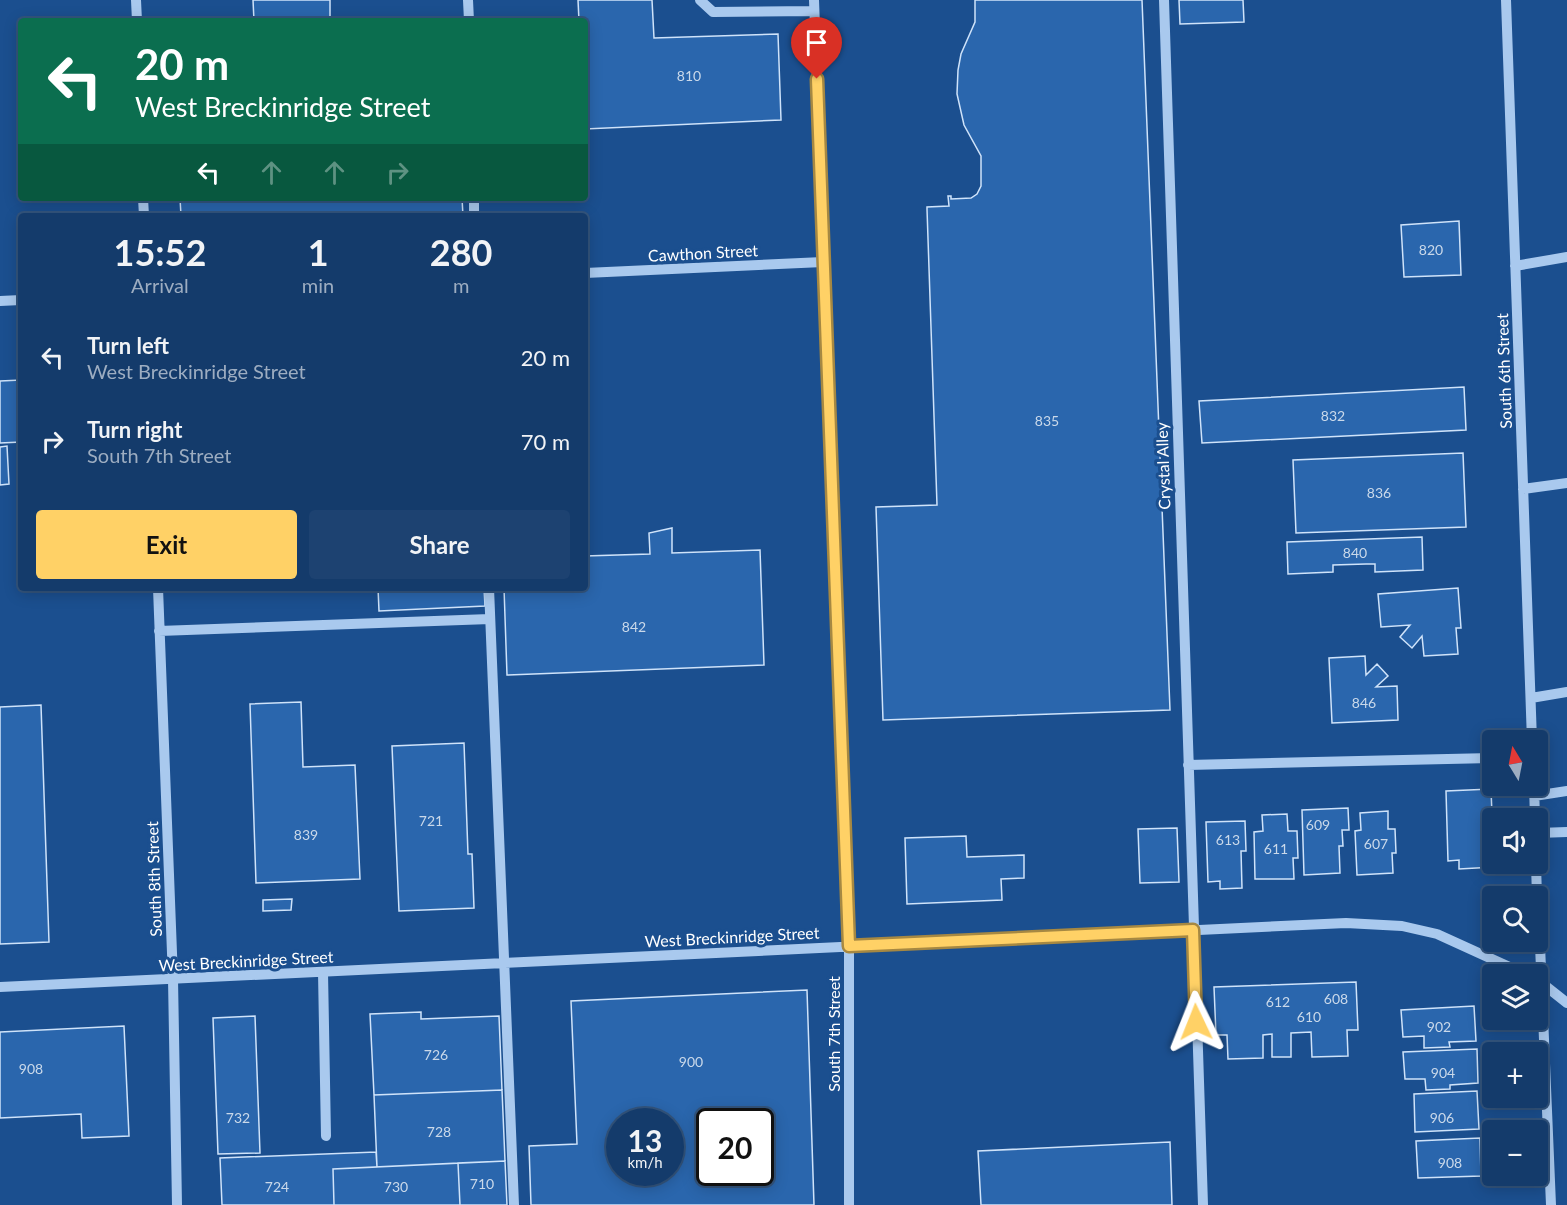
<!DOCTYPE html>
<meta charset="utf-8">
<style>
body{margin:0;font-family:Lato,sans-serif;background:#1d4271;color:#f1f3f6;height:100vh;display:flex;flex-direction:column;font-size:22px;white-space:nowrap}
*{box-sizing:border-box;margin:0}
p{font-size:20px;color:#9dadc1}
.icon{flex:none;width:33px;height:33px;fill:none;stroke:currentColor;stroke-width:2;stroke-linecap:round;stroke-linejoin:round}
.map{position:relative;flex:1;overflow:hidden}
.side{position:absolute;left:18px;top:213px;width:570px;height:378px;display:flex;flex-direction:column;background:#143b6b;border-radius:6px;box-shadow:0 3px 15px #0003,0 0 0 2px #33557e}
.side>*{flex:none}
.guide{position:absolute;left:18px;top:18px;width:570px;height:183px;border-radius:6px;box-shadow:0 3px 15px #0003,0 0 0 2px #33557e;background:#0b6e4f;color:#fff;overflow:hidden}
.needle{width:39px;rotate:350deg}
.buttons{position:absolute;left:1482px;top:730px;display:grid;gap:12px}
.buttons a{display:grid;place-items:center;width:66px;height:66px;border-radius:6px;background:#143b6b;box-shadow:0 3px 15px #0003,0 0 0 2px #33557e;font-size:30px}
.speed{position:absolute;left:606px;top:1108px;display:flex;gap:12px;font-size:30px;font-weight:700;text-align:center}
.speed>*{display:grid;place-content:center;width:78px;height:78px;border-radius:50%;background:#143b6b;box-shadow:0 3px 15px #0003,0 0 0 2px #33557e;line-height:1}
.speed small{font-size:15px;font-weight:400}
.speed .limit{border:3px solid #111;border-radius:9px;background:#fff;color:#111}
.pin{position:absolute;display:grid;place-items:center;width:51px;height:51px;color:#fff;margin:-62px -26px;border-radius:50% 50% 50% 0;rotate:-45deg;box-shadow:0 0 6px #0007}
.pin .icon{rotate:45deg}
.me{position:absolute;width:66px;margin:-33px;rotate:358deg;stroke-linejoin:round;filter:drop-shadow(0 0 4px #0008)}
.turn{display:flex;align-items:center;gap:21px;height:126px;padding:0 18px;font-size:27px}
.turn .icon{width:78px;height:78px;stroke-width:2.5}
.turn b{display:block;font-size:42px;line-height:51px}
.lanes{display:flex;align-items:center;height:57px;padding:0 18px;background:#0003;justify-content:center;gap:30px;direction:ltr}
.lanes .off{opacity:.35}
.eta{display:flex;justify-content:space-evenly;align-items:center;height:102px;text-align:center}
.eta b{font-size:36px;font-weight:700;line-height:42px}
.primary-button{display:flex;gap:12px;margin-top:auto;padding:12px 18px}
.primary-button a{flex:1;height:69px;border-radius:6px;background:#ffd166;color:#111;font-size:24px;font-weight:700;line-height:69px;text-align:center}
.primary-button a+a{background:#1d4271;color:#f1f3f6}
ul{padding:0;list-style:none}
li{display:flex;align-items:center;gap:18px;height:84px;padding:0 18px}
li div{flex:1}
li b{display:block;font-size:22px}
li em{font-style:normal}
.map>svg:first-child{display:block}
</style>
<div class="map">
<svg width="1567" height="1205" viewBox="0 0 1567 1205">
<rect width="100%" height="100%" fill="#1b4f8f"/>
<path fill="#2a66ad" stroke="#cfe3fa" stroke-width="1.5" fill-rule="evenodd" d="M253 0H330V21H254Z
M578 0H652L654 38 778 34 781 120 585 129V21H579Z
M975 0H1142L1170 710 883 720 876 507 937 505 927 209V207L949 206 948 196H951V199L971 198 977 194 981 186V156L964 125 957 94 958 70 961 54 975 22Z
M1179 0H1243L1244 22 1180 24Z
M180 198H462L463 216H181Z
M1459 221 1461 275 1404 277 1401 225Z
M21 380V442L0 443V381Z
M1464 387 1466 430 1202 443 1199 401Z
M7 446 9 484 0 485V447Z
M1463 453 1466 527 1296 533 1293 460Z
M672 528V553L760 550 764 665 507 675 504 588H585V556L650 554 649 533Z
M1422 537 1423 570 1375 572V564H1366L1333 565V572L1288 574 1287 542Z
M378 588H484L485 606 379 611Z
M1458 588 1461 628H1456L1458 654 1424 656 1422 636 1412 648 1400 637 1410 625 1381 627 1378 594Z
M1365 656 1366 675 1377 664 1388 676 1376 687 1397 686 1398 720 1332 723 1329 658Z
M301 702 303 767 355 765 360 879 256 883 250 704Z
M41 705 49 942 0 944V707Z
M464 743 468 854H472L474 908 399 911 392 746Z
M1491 789 1494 867 1459 869V860L1448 861 1446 791Z
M1348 808 1349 830H1342L1343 846H1339L1340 873 1304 875 1302 810Z
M1388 811V829H1395L1396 853H1392L1393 873 1357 875 1355 831 1361 830 1360 813Z
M1287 814 1288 831H1297L1298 858H1293L1294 879H1255L1254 832 1263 831 1262 815Z
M1245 821 1246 851H1241L1242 888 1220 889V881L1208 882 1206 822Z
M1177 828 1179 882 1140 883 1138 829Z
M966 836 967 857 1024 855V878L1001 879 1002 900 907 904 905 838Z
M292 899 291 910 263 911V900Z
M1356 982 1358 1030H1347L1348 1056 1312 1057 1311 1032 1291 1033V1057H1272V1034L1263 1035V1058L1228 1059 1227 1035H1216L1214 987Z
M807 990 814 1205H531L529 1146 577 1144 571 1001ZM620 1122H670V1173H620ZM710 1122H760V1173H710Z
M1474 1006 1476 1041 1449 1042 1450 1047 1424 1048V1036L1403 1037 1401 1010Z
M421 1012V1019L499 1016 502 1090 374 1095 370 1014Z
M255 1016 260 1153 218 1154 213 1018Z
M124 1026 129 1136 82 1138 81 1114 0 1118V1032Z
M1477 1049 1478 1083 1450 1085V1089L1426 1090 1425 1079H1405L1403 1052Z
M502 1090 505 1161 377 1167 374 1095Z
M1477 1091 1479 1129 1415 1132 1414 1094Z
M1480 1138 1481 1176 1418 1178 1416 1141Z
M1170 1142 1172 1205H981L978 1151Z
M376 1152 377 1167 333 1169 334 1205H222L220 1158Z
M505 1161 507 1205H460L458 1163Z
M458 1163 460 1205H334L333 1169Z"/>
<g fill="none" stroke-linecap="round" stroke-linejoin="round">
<path stroke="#a9c9ee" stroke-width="10" d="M136 0 137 21
M468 0 469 21
M700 0 713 12 814 11
M814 0 849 946V1205
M1164 0 1203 1205
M1506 0 1532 741
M143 198 144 216
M474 198V216
M1515 266 1567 257
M585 273 823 262
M0 301 21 300
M1523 489 1567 483
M158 588 173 979 177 1205
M489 588 514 1205
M159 631 490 619
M1531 698 1567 692
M1188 765 1492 758
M1534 786 1535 819
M1534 796 1567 791
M1538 833 1567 832
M1536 864 1537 897
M1538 898 1551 1205
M323 972 326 1136
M1538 980 1567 1003
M0 987 1346 923 1402 926 1437 934 1527 975"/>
</g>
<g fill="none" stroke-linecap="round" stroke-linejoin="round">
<defs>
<path id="route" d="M817 79 849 946 1193 930 1196 1022"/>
</defs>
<use href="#route" stroke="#a68842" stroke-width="15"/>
<use href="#route" stroke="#ffd166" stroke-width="10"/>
</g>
<g text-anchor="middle" stroke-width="6" stroke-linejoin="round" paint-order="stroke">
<g font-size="14" fill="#cad9ea">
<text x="689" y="81">810</text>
<text x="1431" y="255">820</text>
<text x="1333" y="421">832</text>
<text x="1047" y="426">835</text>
<text x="1379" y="498">836</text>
<text x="1355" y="558">840</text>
<text x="634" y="632">842</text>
<text x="1364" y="708">846</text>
<text x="431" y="826">721</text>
<text x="1318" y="830">609</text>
<text x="306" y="840">839</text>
<text x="1228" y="845">613</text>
<text x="1376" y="849">607</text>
<text x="1276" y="854">611</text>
<text x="1336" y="1004">608</text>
<text x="1278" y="1007">612</text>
<text x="1309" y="1022">610</text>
<text x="1439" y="1032">902</text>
<text x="436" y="1060">726</text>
<text x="691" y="1067">900</text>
<text x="31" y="1074">908</text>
<text x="1443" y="1078">904</text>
<text x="238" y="1123">732</text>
<text x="1442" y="1123">906</text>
<text x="439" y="1137">728</text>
<text x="1450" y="1168">908</text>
<text x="482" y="1189">710</text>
<text x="277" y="1192">724</text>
<text x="396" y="1192">730</text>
</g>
<g font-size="16" fill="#fff" stroke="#1b4f8f">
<text transform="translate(703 253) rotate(-3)" y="6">Cawthon Street</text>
<text transform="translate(1504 371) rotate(-92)" y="6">South 6th Street</text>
<text transform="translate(1163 466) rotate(-92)" y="6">Crystal Alley</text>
<text transform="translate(154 879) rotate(-92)" y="6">South 8th Street</text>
<text transform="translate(732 937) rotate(-3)" y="6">West Breckinridge Street</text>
<text transform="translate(246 961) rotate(-3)" y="6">West Breckinridge Street</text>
<text transform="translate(834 1034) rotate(-90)" y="6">South 7th Street</text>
</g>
</g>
</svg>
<div class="buttons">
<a><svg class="needle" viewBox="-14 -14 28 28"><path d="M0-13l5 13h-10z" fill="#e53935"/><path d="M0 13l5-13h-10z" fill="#9dadc1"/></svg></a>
<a><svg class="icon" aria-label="sound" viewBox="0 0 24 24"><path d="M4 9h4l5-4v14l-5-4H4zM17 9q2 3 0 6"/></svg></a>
<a><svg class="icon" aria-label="search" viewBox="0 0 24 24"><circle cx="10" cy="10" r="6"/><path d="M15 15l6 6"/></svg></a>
<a><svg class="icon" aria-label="layers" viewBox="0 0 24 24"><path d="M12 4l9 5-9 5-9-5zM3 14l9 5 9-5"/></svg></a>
<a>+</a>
<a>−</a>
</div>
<div class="speed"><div>13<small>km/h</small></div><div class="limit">20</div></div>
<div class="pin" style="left:817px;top:79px;background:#d93025"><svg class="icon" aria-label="arrive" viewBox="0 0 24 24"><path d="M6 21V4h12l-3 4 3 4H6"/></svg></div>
<svg class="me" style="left:1196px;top:1022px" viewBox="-20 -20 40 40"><path d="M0-17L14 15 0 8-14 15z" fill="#ffd166" stroke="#fff" stroke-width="4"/></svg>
<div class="guide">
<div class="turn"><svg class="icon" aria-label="left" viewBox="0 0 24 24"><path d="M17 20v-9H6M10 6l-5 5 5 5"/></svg><div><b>20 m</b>West Breckinridge Street</div></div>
<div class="lanes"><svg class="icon" aria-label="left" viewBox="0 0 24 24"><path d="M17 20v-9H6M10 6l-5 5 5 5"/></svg><svg class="icon off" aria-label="ahead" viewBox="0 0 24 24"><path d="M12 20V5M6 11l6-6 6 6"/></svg><svg class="icon off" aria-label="ahead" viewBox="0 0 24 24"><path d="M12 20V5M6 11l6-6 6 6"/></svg><svg class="icon off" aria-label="right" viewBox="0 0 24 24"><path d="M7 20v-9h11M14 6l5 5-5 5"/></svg></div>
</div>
<section class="side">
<div class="eta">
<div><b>15:52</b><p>Arrival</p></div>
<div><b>1</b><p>min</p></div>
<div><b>280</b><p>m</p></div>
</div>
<ul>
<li><svg class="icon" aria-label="left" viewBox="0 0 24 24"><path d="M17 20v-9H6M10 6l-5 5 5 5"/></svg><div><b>Turn left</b><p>West Breckinridge Street</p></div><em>20 m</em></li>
<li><svg class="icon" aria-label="right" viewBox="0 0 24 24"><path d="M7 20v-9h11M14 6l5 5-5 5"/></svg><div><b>Turn right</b><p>South 7th Street</p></div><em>70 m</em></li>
</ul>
<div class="primary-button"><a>Exit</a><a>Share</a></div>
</section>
</div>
